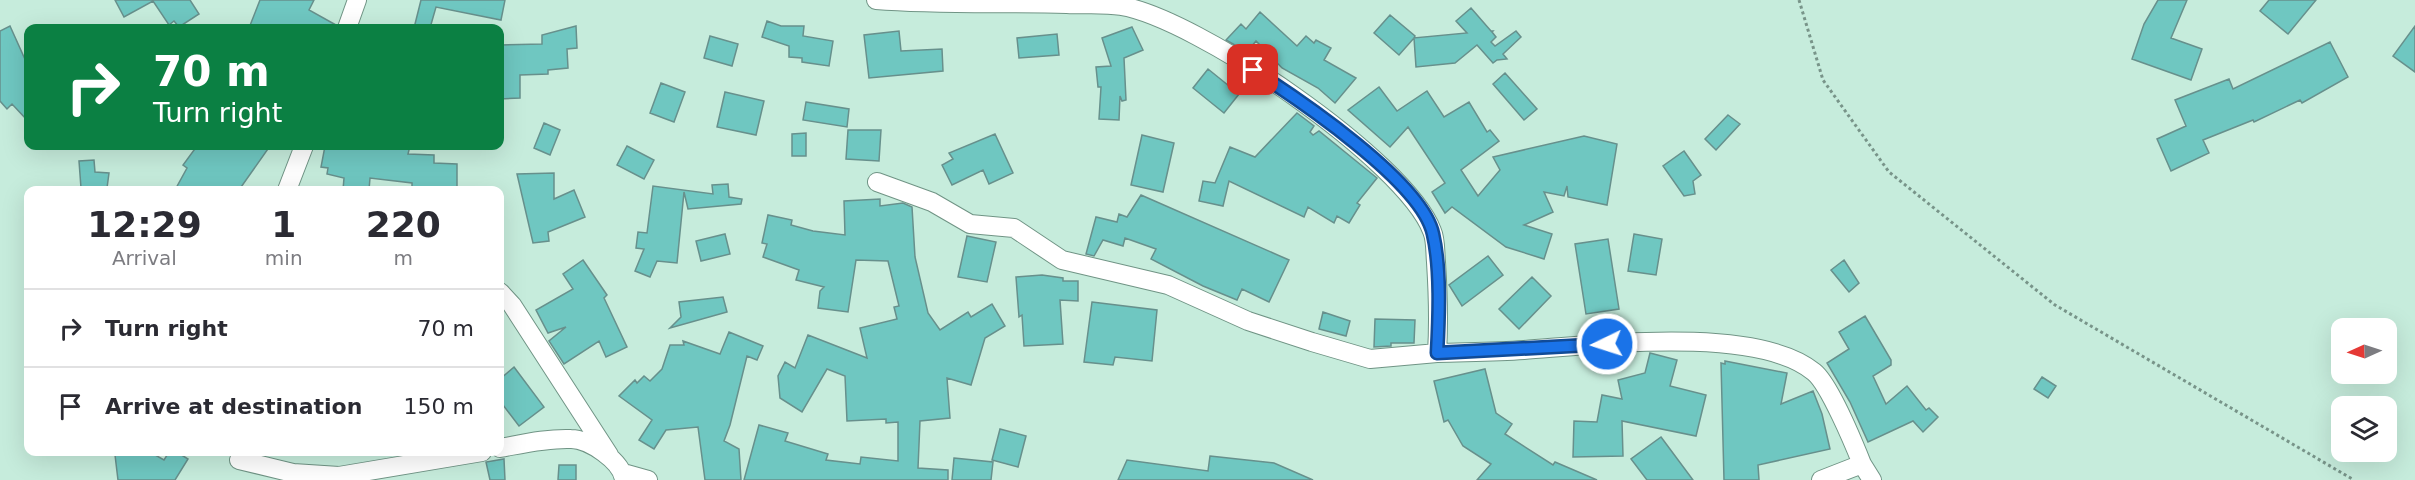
<!DOCTYPE html>
<style>
body{margin:0;font-family:"DejaVu Sans",sans-serif;background:#f7f7f7;color:#2b2b33;height:100vh;display:flex;flex-direction:column;font-size:22px;white-space:nowrap}
*{box-sizing:border-box;margin:0}
p{font-size:20px;color:#7c7c81}
.icon{flex:none;width:33px;height:33px;fill:none;stroke:currentColor;stroke-width:2;stroke-linecap:round;stroke-linejoin:round}
.map{position:relative;flex:1;overflow:hidden}
.sheet{position:absolute;left:24px;top:186px;width:480px;height:270px;display:flex;flex-direction:column;background:#fff;border-radius:12px;box-shadow:0 6px 24px #0002}
.sheet>*{flex:none}
.banner{position:absolute;left:24px;top:24px;width:480px;height:126px;border-radius:12px;box-shadow:0 6px 24px #0002;background:#0b8043;color:#fff;overflow:hidden}
.needle{width:39px;rotate:267deg}
.tools{position:absolute;left:2331px;top:318px;display:grid;gap:12px}
.tools a{display:grid;place-items:center;width:66px;height:66px;border-radius:12px;background:#fff;box-shadow:0 6px 24px #0002;font-size:30px}
.pin{position:absolute;display:grid;place-items:center;width:51px;height:51px;color:#fff;margin:-26px;border-radius:12px;box-shadow:0 3px 9px #0006}
.me{position:absolute;width:66px;margin:-33px;rotate:266deg;stroke-linejoin:round;filter:drop-shadow(0 0 4px #0008)}
.turn{display:flex;align-items:center;gap:21px;height:126px;padding:0 30px;font-size:27px}
.turn .icon{width:78px;height:78px;stroke-width:2.5}
.turn b{display:block;font-size:42px;line-height:51px}
.eta{display:flex;justify-content:space-evenly;align-items:center;height:102px;text-align:center}
.eta b{font-size:36px;font-weight:700;line-height:42px}
ul{padding:0;list-style:none}
li{display:flex;align-items:center;gap:18px;height:78px;padding:0 30px;border-top:2px solid #e1e1e2}
li div{flex:1}
li b{display:block;font-size:22px}
li em{font-style:normal}
.map>svg:first-child{display:block}
</style>
<div class="map">
<svg width="2415" height="480" viewBox="0 0 2415 480">
<rect width="100%" height="100%" fill="#c6ecdc"/>
<path fill="#6fc7c1" stroke="#67908c" stroke-width="1.5" d="M115 0H190L199 14 179 27 174 21 169 25 153 1 124 17Z
M260 0H314L309 10 336 25V28H249Z
M421 0H505L501 20 436 7 430 28H414Z
M2158 0H2187L2171 38 2202 49 2191 80 2132 59 2144 24Z
M2269 0H2316L2288 34 2260 11Z
M1471 8 1491 31H1493L1492 32 1496 37 1491 42 1495 46 1516 31 1521 37 1503 54 1507 59 1497 60 1493 63 1477 45 1455 63 1416 67 1414 38 1399 55 1374 33 1390 15 1415 36 1414 38 1467 33 1456 21Z
M1260 12 1297 46 1306 36 1314 43 1316 40 1331 48 1324 60 1356 78 1335 103 1318 88 1282 68 1256 41 1247 52 1226 40 1241 24 1246 29Z
M767 21 781 26H804L803 36 833 41 829 66 802 62V58L789 57V46L762 37Z
M10 26 28 66V121L12 104 7 109 0 101V31Z
M576 26 577 48 567 49 568 68 548 70V74L520 75V98L500 99V45L542 44V35Z
M2415 26V72L2393 56Z
M1132 27 1143 50 1124 58 1126 100 1122 101 1120 96 1119 120 1099 119 1101 87H1098L1096 67 1111 66 1102 38Z
M899 31 901 51 942 49 943 71 869 78 864 35Z
M1057 34 1059 55 1019 58 1017 38Z
M710 36 738 44 732 66 704 58Z
M2330 42 2348 77 2302 103 2300 100 2254 122 2253 120 2203 140 2209 153 2171 171 2157 139 2186 126 2175 100 2229 79 2233 89Z
M1208 69 1239 94 1224 113 1193 88Z
M1505 73 1537 109 1524 120 1493 84Z
M661 83 685 92 674 122 650 113Z
M1379 87 1397 111 1427 91 1444 117 1469 102 1487 132 1490 130 1499 141 1461 170 1478 196 1500 170 1493 157 1584 136 1617 144 1607 205 1568 197 1567 186 1564 196 1544 192 1553 212 1524 225 1552 234 1544 259 1506 247 1452 207 1445 213 1432 192 1445 183 1408 127 1390 147 1348 110Z
M725 92 764 101 756 135 717 127Z
M806 102 849 109 847 127 803 120Z
M1297 113 1314 126 1310 132 1313 135 1319 131 1377 178 1357 203 1360 205 1349 223 1337 216 1334 223 1308 207 1304 217 1229 181 1223 206 1199 201 1203 181 1215 183 1230 147 1255 157Z
M1728 115 1740 124 1716 150 1705 139Z
M544 123 560 130 550 155 534 148Z
M848 130H881L879 161 846 159Z
M806 133V156H792V134Z
M995 134 1013 173 989 184 983 170 952 185 942 165 953 159 949 153Z
M1142 135 1174 143 1163 192 1131 185Z
M197 146H270L239 190H175L187 168 183 165Z
M325 146H410L408 154 434 155V163L457 164V190H412V183L370 178 369 190H343L344 178 327 174 328 168 321 167Z
M627 146 654 160 644 179 617 165Z
M1684 151 1701 175 1693 181 1695 194 1684 196 1663 166Z
M94 160 95 172 109 173 107 188H81L79 161Z
M554 173V199L574 190 585 217 548 232 549 241 533 243 517 174Z
M728 184 729 197 742 199 741 204 688 209 684 192 677 263 657 261 650 277 635 271 644 249 636 248 638 232 647 233 653 186 713 194 712 185Z
M1141 195 1289 260 1269 302 1242 289 1237 300 1203 286 1151 259 1156 249 1125 238 1123 246 1103 240 1094 256 1086 254 1096 217 1117 222 1119 214 1127 217Z
M880 199V206L903 203 912 207 915 257 928 313 940 330 968 312 971 317 992 304 1005 326 985 338 971 385 947 378 950 418 920 421 918 468 948 470V480H744L759 425 788 433 785 441 828 454 826 460 860 464 861 457 898 461V422L886 423V419L847 421 845 376 827 369 802 412 780 398 778 376 785 362 795 368 808 335 867 358 860 328 897 319 894 307 899 306 888 261 856 260 848 312 818 308 820 291 824 287 796 280 799 270 763 257 767 244 762 243 768 215 792 220 791 225 813 231 845 235 844 201Z
M725 234 730 254 701 261 696 241Z
M1634 234 1662 239 1656 275 1628 271Z
M967 236 996 242 987 282 958 277Z
M1608 239 1619 309 1586 314 1575 244Z
M1488 256 1503 275 1462 306 1449 285Z
M583 260 607 295 604 298 627 347 606 357 599 341 564 364 549 341 566 327 548 333 536 310 573 289 563 274Z
M1844 260 1859 283 1849 292 1831 270Z
M1042 275 1063 278V281H1078V301L1060 300 1063 344 1024 346 1022 315 1019 317 1016 277Z
M1532 277 1551 296 1519 329 1499 309Z
M723 297 727 312 670 328 681 317 679 302Z
M1092 302 1157 310 1152 361 1115 357 1113 365 1084 362Z
M1323 312 1350 321 1346 336 1319 329Z
M1865 316 1891 360V365L1873 376 1886 404 1907 386 1926 410 1929 408 1938 417 1923 432 1913 421 1868 442 1850 402 1827 363 1849 349 1839 332Z
M1375 319 1415 320 1414 343H1391V346L1374 347Z
M729 332 763 346 757 360 747 356 730 425 724 441 739 449 741 480H705L698 427 666 430 654 449 639 440 652 420 619 396 635 380 637 383 644 376 650 381 662 369 670 345H684L683 341 720 354Z
M1650 353 1677 360 1670 386 1706 395 1696 436 1622 421 1623 456 1573 457 1574 421 1597 422 1602 395 1622 399 1618 380 1645 373Z
M1725 361 1787 373 1781 404 1813 391 1822 414 1830 449 1758 465 1759 480H1724L1721 363 1725 364Z
M514 367 544 407 519 426 500 401V379Z
M1485 369 1496 413 1512 424 1505 434 1553 465 1555 462 1597 480H1477L1491 464 1463 446 1448 420 1444 422 1434 381Z
M2042 377 2056 386 2048 398 2034 389Z
M1000 429 1026 436 1018 467 992 460Z
M1661 437 1693 480H1647L1631 459Z
M135 452H150L164 460 169 452H177L188 459 175 480H118L115 455Z
M1210 456 1274 463 1313 480H1118L1127 460 1208 471Z
M954 458 993 462 991 480H952Z
M504 459 505 480H490L486 462Z
M559 465H576V480H558Z"/>
<g fill="none" stroke-linecap="round" stroke-linejoin="round">
<defs>
<path id="minor" d="M876 0C939 5 1004 2 1067 4 1085 5 1104 3 1121 6 1196 18 1405 160 1432 231 1436 240 1435 252 1436 262 1438 293 1439 322 1437 353 1466 352 1495 352 1524 350 1595 345 1757 325 1814 372 1829 384 1854 444 1862 464
M347 28 357 0
M877 182 932 202 970 224 1014 228 1062 260 1168 285 1248 321 1312 342 1370 359 1437 353
M287 190 304 146
M500 292 512 305 609 455
M500 448C522 444 547 438 571 439 589 439 622 461 624 480
M239 460 293 473 339 476 482 452
M623 473 648 480
M1821 480 1862 464 1872 480"/>
</defs>
<use href="#minor" stroke="#709485" stroke-width="20"/>
<path stroke="#789489" stroke-width="3" stroke-dasharray="3 3" stroke-linecap="butt" d="M1799 0 1823 80 1889 172 2055 305 2354 480"/>
<use href="#minor" stroke="#fff" stroke-width="18"/>
</g>
<g fill="none" stroke-linecap="round" stroke-linejoin="round">
<defs>
<path id="route" d="M1253 70C1298 99 1422 182 1433 234 1441 269 1439 317 1437 353L1607 344"/>
</defs>
<use href="#route" stroke="#114b97" stroke-width="15"/>
<use href="#route" stroke="#1a73e8" stroke-width="10"/>
</g>
</svg>
<div class="tools">
<a><svg class="needle" viewBox="-14 -14 28 28"><path d="M0-13l5 13h-10z" fill="#e53935"/><path d="M0 13l5-13h-10z" fill="#7c7c81"/></svg></a>
<a><svg class="icon" aria-label="layers" viewBox="0 0 24 24"><path d="M12 4l9 5-9 5-9-5zM3 14l9 5 9-5"/></svg></a>
</div>
<div class="pin" style="left:1253px;top:70px;background:#d93025"><svg class="icon" aria-label="arrive" viewBox="0 0 24 24"><path d="M6 21V4h12l-3 4 3 4H6"/></svg></div>
<svg class="me" style="left:1607px;top:344px" viewBox="-20 -20 40 40"><circle r="17" fill="#1a73e8" stroke="#fff" stroke-width="3"/><path d="M0-11L8 9 0 5-8 9z" fill="#fff"/></svg>
<div class="banner">
<div class="turn"><svg class="icon" aria-label="right" viewBox="0 0 24 24"><path d="M7 20v-9h11M14 6l5 5-5 5"/></svg><div><b>70 m</b>Turn right</div></div>
</div>
<section class="sheet">
<div class="eta">
<div><b>12:29</b><p>Arrival</p></div>
<div><b>1</b><p>min</p></div>
<div><b>220</b><p>m</p></div>
</div>
<ul>
<li><svg class="icon" aria-label="right" viewBox="0 0 24 24"><path d="M7 20v-9h11M14 6l5 5-5 5"/></svg><div><b>Turn right</b></div><em>70 m</em></li>
<li><svg class="icon" aria-label="arrive" viewBox="0 0 24 24"><path d="M6 21V4h12l-3 4 3 4H6"/></svg><div><b>Arrive at destination</b></div><em>150 m</em></li>
</ul>
</section>
</div>
